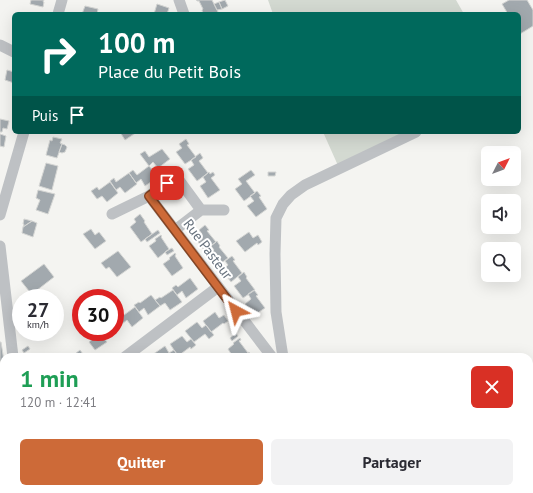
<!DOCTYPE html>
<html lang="fr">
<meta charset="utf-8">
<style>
body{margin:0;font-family:"PT Sans",sans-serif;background:#f2f2f3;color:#2b2b33;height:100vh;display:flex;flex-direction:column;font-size:15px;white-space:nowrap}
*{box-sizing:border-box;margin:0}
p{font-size:13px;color:#7c7c81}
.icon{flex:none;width:22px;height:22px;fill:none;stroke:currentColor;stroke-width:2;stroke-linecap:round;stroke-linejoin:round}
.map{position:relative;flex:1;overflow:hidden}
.side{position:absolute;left:0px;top:353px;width:533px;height:140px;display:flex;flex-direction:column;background:#fff;border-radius:12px 12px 0 0;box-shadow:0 4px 16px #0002}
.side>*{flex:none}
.banner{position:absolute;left:12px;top:12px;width:509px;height:122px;border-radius:6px;box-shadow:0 4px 16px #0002;background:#00695c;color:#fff;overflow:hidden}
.needle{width:26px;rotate:48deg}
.buttons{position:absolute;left:481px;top:146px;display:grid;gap:8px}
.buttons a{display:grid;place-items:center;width:40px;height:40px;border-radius:6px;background:#fff;box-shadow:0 4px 16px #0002;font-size:20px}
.speed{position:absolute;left:12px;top:289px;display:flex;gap:8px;font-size:20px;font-weight:700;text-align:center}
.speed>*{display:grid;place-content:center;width:52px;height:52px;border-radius:50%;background:#fff;box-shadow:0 4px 16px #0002;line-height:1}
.speed small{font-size:10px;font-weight:400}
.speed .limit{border:6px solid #d22;background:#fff;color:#111}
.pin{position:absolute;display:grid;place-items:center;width:34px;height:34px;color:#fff;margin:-17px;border-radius:8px;box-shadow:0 2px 6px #0006}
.me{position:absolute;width:44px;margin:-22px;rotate:322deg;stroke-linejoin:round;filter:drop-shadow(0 0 3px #0008)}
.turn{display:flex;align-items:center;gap:14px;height:84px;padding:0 20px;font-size:18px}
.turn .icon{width:52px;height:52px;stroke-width:2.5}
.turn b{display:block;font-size:28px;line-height:34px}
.then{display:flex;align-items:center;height:38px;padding:0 20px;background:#0003;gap:8px;font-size:15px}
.round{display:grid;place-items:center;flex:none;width:42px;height:42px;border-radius:6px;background:#f2f2f3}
.head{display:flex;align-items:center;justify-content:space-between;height:68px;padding:0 20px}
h1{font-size:24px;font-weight:700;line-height:30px;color:#1e9e55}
.action{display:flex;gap:8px;margin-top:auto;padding:8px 20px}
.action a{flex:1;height:46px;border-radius:6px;background:#cd6a38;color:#fff;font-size:16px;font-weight:700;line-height:46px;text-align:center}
.action a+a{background:#f2f2f3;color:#2b2b33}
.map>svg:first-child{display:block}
</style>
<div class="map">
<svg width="533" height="493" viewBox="0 0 533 493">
<rect width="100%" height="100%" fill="#f4f4f1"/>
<path fill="#d3d9d1" d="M268 0H456L464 14H273Z
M323 132H404L340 170Z"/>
<path fill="#a2a9ae" stroke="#d5d6d4" d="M31 0H44L43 2H44L43 7 30 4Z
M196 0H212L218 12 212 14H203L202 10 203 9 199 1H197Z
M225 0 228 6 222 9 219 2Z
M509 0H527L533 10V26L520 34 519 32V14H508L502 4Z
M219 2 222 9 217 10 214 4Z
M157 4 169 8 167 14H154Z
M85 6 98 9 97 14H82Z
M7 70 14 72V83L5 80Z
M0 119 9 121 7 129 3 128 2 132H0Z
M120 132H140L138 133 137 132 125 140Z
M0 134 6 136 4 147 0 146Z
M53 137 62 139 60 143 62 144 57 158 46 155 50 140 52 141Z
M186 139 189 144 187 145 196 157 185 164 176 152 182 148 179 144Z
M62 144 65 145 67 147 65 152 62 153 59 152Z
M162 149 170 159 158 168 153 162 149 166 140 154 145 151 149 157Z
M200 153 203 158 199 161 208 173 197 181 188 169 194 165 191 160Z
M46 163 58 166 52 190 39 186Z
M149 166 158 177 145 186 141 179 136 183 129 173 133 170 137 175Z
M251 170 255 175 246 181 255 193 244 201 235 189 242 184 238 179Z
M209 172 210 174 213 172 215 175 211 178 220 190 208 198 200 186 206 182 203 177Z
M268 172H276L275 176H268Z
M129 173 137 184 125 193 120 187 116 190 110 181 114 178 116 182Z
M110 182 118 193 107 202 102 196 97 199 91 191 97 187 99 190Z
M38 190 55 194 48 214 36 210 40 200 36 198Z
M257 191 261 196 259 197 267 209 256 217 247 206 254 201 250 196Z
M140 214 145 221 144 222 152 234 141 242 130 227 136 222 134 219Z
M24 219 32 221 23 227 24 224H23Z
M32 221 37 223 33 237 22 233 23 227Z
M205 225 209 230 207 231 216 242 204 250 196 239 202 234 199 230Z
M91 229 95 235 99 232 106 241 95 249 83 234Z
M158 230 160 233 147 242 145 239Z
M249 232 253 238 258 235 262 242 258 245 257 243 245 252 236 241Z
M161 235 162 236 161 237 169 249 158 258 149 246 156 241 155 239Z
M217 241 220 246 219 247 228 258 216 267 208 255 214 250 211 246Z
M172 248 174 251 167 255 165 252Z
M118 251 131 267 117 277 109 267 106 269 101 263Z
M175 253 176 254 175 256 183 268 172 276 163 264 170 259 169 258Z
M232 256 235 260 233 261 242 273 231 282 222 270 228 265 225 261Z
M44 264 54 277 32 294H30L29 293V291L21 281Z
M244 272 247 277 246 278 255 290 243 298 234 286 241 281 238 277Z
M190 278 198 289 186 298 182 291 177 295 172 288 176 285 178 287Z
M173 290 182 302 170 310 165 303 160 306 155 300 160 297 161 298Z
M254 290 258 295 256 296 265 308 253 316 245 304 251 299 248 294Z
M151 295 160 306 148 315 144 308 139 312 134 305 139 302 140 303Z
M135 307 143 318 132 327 127 320 122 324 118 317 122 314 124 315Z
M215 312 219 318 224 315 228 321 224 324 223 323 211 332 203 321Z
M115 314 122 324 115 329Z
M197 322 202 328 206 325 214 335 209 339 205 334 194 342 185 331Z
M100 333 107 342 95 350 89 342Z
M236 333 238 336 232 341 230 338Z
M182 336 187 342 191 339 196 345 191 349 190 347 178 356 170 344Z
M240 338 241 340 239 341 248 353 242 357H233L228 349 234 344 233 343Z
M0 342H1L4 361H0Z
M28 346 30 349 24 353 22 350Z
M165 346 169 353 174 350 179 357H154L152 355Z
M80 350 85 357H71Z
M249 352 252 355 249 357H242Z
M3 454 4 456V470L0 472V456Z
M4 470V488L0 490V472Z
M9 489H15L17 493H3Z
M89 489H97V493H89Z"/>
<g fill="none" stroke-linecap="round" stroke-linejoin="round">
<path stroke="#bec1c4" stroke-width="11" d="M179 0 184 14
M58 14 62 0
M0 45 14 52
M149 196 272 357
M201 210H224
M112 214 149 196 176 176 201 210 175 230
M0 215 24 132
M0 246 13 357
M125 357 218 287
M283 357 276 312 275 254 276 218 283 204 291 195 305 185 416 132
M0 396 4 403
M29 489 30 493
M315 489 316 493"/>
</g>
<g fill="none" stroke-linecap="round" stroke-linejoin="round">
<defs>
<path id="route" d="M167 183 149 196 236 311"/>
</defs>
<use href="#route" stroke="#854524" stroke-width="10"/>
<use href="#route" stroke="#cd6a38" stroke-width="7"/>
</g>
<g text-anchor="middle" stroke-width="4" stroke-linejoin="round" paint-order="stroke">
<g font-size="14" fill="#67727e" stroke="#fff">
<text transform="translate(208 249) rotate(53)" y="5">Rue Pasteur</text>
</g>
</g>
</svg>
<div class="buttons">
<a><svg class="needle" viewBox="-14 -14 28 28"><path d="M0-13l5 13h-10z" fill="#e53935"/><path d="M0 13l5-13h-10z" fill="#7c7c81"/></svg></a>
<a><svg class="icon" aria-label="sound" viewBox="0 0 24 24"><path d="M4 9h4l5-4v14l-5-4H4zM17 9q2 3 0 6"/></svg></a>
<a><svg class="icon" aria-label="search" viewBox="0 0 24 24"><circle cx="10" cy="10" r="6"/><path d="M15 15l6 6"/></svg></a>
</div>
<div class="speed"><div>27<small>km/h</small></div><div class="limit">30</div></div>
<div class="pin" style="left:167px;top:183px;background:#d93025"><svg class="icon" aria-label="arrive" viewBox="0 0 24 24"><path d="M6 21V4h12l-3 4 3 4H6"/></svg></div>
<svg class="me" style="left:236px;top:311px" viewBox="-20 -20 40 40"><path d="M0-17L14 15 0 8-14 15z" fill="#cd6a38" stroke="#fff" stroke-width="4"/></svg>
<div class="banner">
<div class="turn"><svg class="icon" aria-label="right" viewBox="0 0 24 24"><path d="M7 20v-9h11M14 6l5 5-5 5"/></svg><div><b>100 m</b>Place du Petit Bois</div></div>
<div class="then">Puis<svg class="icon" aria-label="arrive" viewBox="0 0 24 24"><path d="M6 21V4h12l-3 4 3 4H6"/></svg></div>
</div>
<section class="side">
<div class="head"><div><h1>1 min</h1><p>120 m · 12:41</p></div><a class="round" style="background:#d93025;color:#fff"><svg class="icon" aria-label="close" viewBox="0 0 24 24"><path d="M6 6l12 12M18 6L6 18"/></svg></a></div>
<div class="action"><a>Quitter</a><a>Partager</a></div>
</section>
</div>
